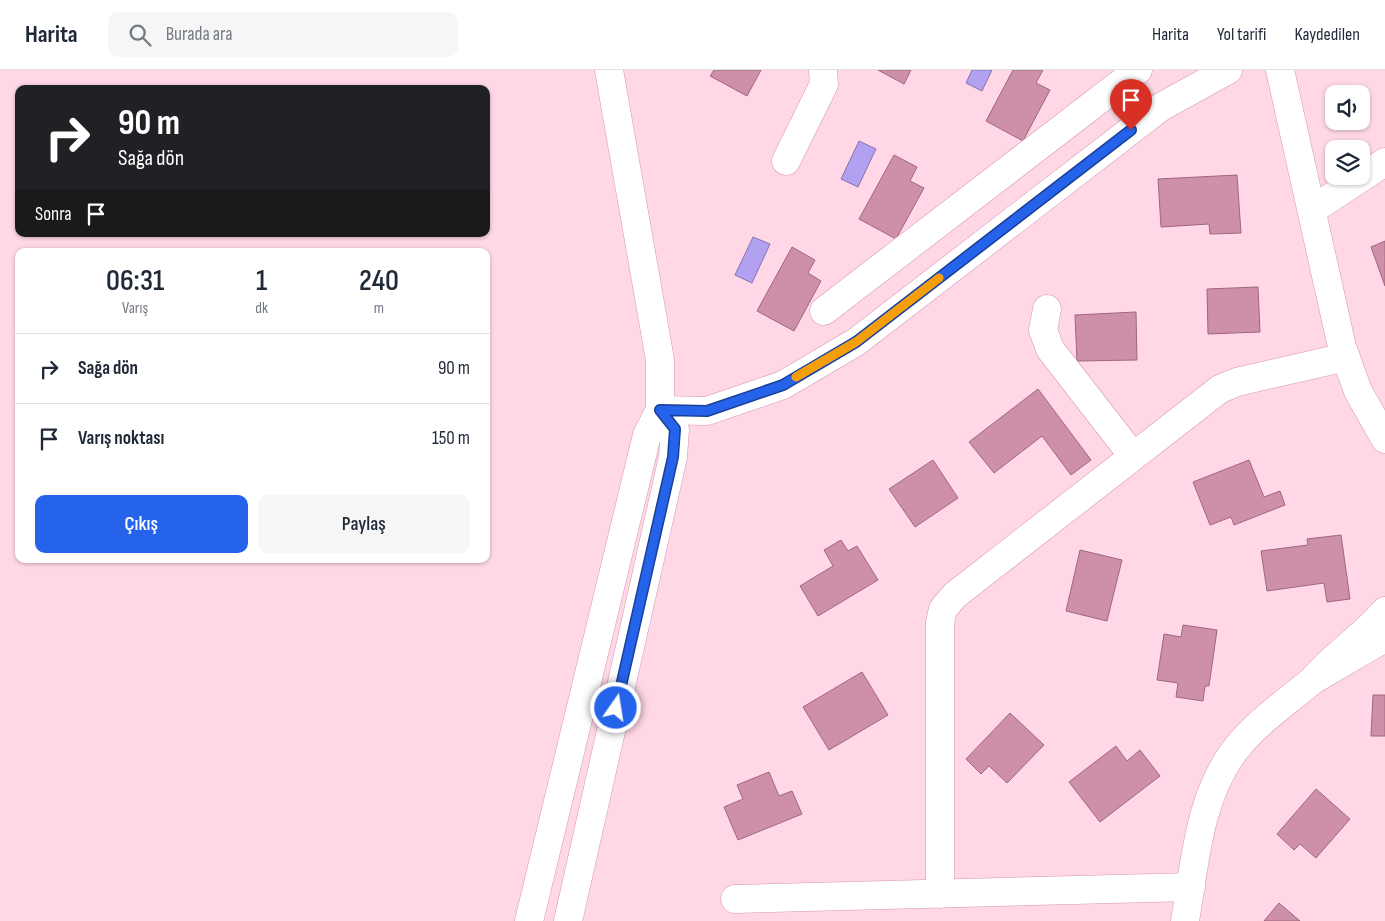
<!DOCTYPE html>
<html lang="tr">
<meta charset="utf-8">
<style>
body{margin:0;font-family:"Sofia Sans Condensed",sans-serif;background:#f6f6f7;color:#1f2937;height:100vh;display:flex;flex-direction:column;font-size:19px;white-space:nowrap}
*{box-sizing:border-box;margin:0}
p{font-size:16px;color:#747a83}
.icon{flex:none;width:28px;height:28px;fill:none;stroke:currentColor;stroke-width:2;stroke-linecap:round;stroke-linejoin:round}
.map{position:relative;flex:1;overflow:hidden}
.side{position:absolute;left:15px;top:178px;width:475px;height:315px;display:flex;flex-direction:column;background:#fff;border-radius:10px;box-shadow:0 1px 4px #0004}
.side>*{flex:none}
.top-card{position:absolute;left:15px;top:15px;width:475px;height:152px;border-radius:10px;box-shadow:0 1px 4px #0004;background:#202124;color:#fff;overflow:hidden}
.tools{position:absolute;left:1325px;top:15px;display:grid;gap:10px}
.tools a{display:grid;place-items:center;width:45px;height:45px;border-radius:10px;background:#fff;box-shadow:0 1px 4px #0004;font-size:25px}
.pin{position:absolute;display:grid;place-items:center;width:42px;height:42px;color:#fff;margin:-51px -21px;border-radius:50% 50% 50% 0;rotate:-45deg;box-shadow:0 0 5px #0007}
.pin .icon{rotate:45deg}
.me{position:absolute;width:55px;margin:-28px;rotate:13deg;stroke-linejoin:round;filter:drop-shadow(0 0 4px #0008)}
.turn{display:flex;align-items:center;gap:18px;height:105px;padding:0 20px;font-size:22px}
.turn .icon{width:65px;height:65px;stroke-width:2.5}
.turn b{display:block;font-size:35px;line-height:42px}
.then{display:flex;align-items:center;height:48px;padding:0 20px;background:#0003;gap:10px;font-size:19px}
.eta{display:flex;justify-content:space-evenly;align-items:center;height:85px;text-align:center}
.eta b{font-size:30px;font-weight:600;line-height:35px}
.cta{display:flex;gap:10px;margin-top:auto;padding:10px 20px}
.cta a{flex:1;height:58px;border-radius:10px;background:#2563eb;color:#fff;font-size:20px;font-weight:600;line-height:58px;text-align:center}
.cta a+a{background:#f6f6f7;color:#1f2937}
ul{padding:0;list-style:none}
li{display:flex;align-items:center;gap:15px;height:70px;padding:0 20px;border-top:1px solid #e0e1e3}
li div{flex:1}
li b{display:block;font-size:19px}
li em{font-style:normal}
header{display:flex;align-items:center;gap:30px;box-sizing:border-box;height:70px;padding:0 25px;background:#fff;border-bottom:1px solid #e0e1e3}
header strong{font-size:24px}
nav{display:flex;gap:28px;margin-inline-start:auto;font-size:18px}
.search{width:350px;height:45px;background:#f6f6f7;display:flex;align-items:center;gap:12px;box-sizing:border-box;padding:0 18px;border-radius:10px;color:#747a83;font-size:19px}
.map>svg:first-child{display:block}
</style>
<header>
<strong>Harita</strong>
<div class="search"><svg class="icon" aria-label="search" viewBox="0 0 24 24"><circle cx="10" cy="10" r="6"/><path d="M15 15l6 6"/></svg>Burada ara</div>
<nav><a>Harita</a><a>Yol tarifi</a><a>Kaydedilen</a></nav>
</header>
<div class="map">
<svg width="1385" height="851" viewBox="0 0 1385 851">
<rect width="100%" height="100%" fill="#ffd7e6"/>
<path fill="#b2a1f0" stroke="#8774ae" d="M972 0H992L982 21 966 13Z
M859 71 876 79 858 117 841 109Z
M753 167 770 174 752 213 735 205Z"/>
<path fill="#ce90a8" stroke="#a0667d" d="M714 0H761L747 26 710 6Z
M878 0H911L904 14Z
M1013 0H1043L1036 13 1050 20 1023 71 986 51Z
M894 85 917 97 910 111 924 118 896 169 859 149Z
M1237 105 1241 163 1210 164 1209 154 1161 157 1158 109Z
M1385 171V216L1371 177Z
M792 177 815 190 808 203 821 211 794 261 757 241Z
M1258 217 1260 262 1208 264 1207 219Z
M1136 242 1137 290 1077 291 1075 245Z
M1038 319 1091 390 1071 405 1042 366 994 403 969 372Z
M933 390 958 428 915 457 889 419Z
M1249 390 1264 427 1280 421 1285 435 1234 455 1231 447 1210 455 1193 412Z
M1341 465 1350 529 1327 532 1324 513 1267 521 1261 481 1308 475 1307 469Z
M841 470 848 481 857 476 878 510 818 546 800 516 833 496 824 480Z
M1080 480 1122 490 1107 551 1066 541Z
M1183 555 1217 560 1209 616H1205L1203 631 1176 627 1178 613 1157 610 1164 564 1181 567Z
M862 602 888 645 829 680 803 637Z
M1373 625H1385V666H1371Z
M1010 643 1044 675 1007 713 989 696 981 704 966 689Z
M1116 676 1127 691 1140 680 1160 706 1100 752 1069 712Z
M769 702 779 726 792 721 802 744 738 770 724 737 743 729 737 715Z
M1316 719 1350 749 1316 788 1300 774 1294 780 1277 764Z
M1279 833 1300 851H1264Z"/>
<g fill="none" stroke-linecap="round" stroke-linejoin="round">
<defs>
<path id="minor" d="M1280 0 1342 277 1358 321 1385 369
M786 91 824 14 823 0
M1312 140 1385 92
M1047 239 1043 260 1050 279 1133 386
M824 241 1138 0
M660 340 707 341 783 315 856 272 1161 37 1228 0
M1385 541C1364 566 1335 584 1313 610L1385 568
M940 824V553L943 539 955 525 1220 319 1237 312 1346 287
M735 829 1191 817
M1185 851C1195 792 1199 723 1239 675 1260 650 1288 631 1313 610"/>
<path id="major" d="M529 851 647 365 660 340V290L609 0
M568 851 673 387 675 359 660 340"/>
</defs>
<use href="#minor" stroke="#d597b0" stroke-width="29"/>
<use href="#major" stroke="#d597b0" stroke-width="29"/>
<use href="#minor" stroke="#fff" stroke-width="28"/>
<use href="#major" stroke="#fff" stroke-width="28"/>
</g>
<g fill="none" stroke-linecap="round" stroke-linejoin="round">
<defs>
<path id="route" d="M616 638 673 387 675 359 660 340 707 341 783 315 856 272 1131 60"/>
</defs>
<use href="#route" stroke="#184099" stroke-width="12"/>
<use href="#route" stroke="#2563eb" stroke-width="9"/>
<path stroke="#f59e0b" stroke-width="9" d="M796 307 856 272 939 208"/>
</g>
</svg>
<div class="tools">
<a><svg class="icon" aria-label="sound" viewBox="0 0 24 24"><path d="M4 9h4l5-4v14l-5-4H4zM17 9q2 3 0 6"/></svg></a>
<a><svg class="icon" aria-label="layers" viewBox="0 0 24 24"><path d="M12 4l9 5-9 5-9-5zM3 14l9 5 9-5"/></svg></a>
</div>
<div class="pin" style="left:1131px;top:60px;background:#d93025"><svg class="icon" aria-label="arrive" viewBox="0 0 24 24"><path d="M6 21V4h12l-3 4 3 4H6"/></svg></div>
<svg class="me" style="left:616px;top:638px" viewBox="-20 -20 40 40"><circle r="17" fill="#2563eb" stroke="#fff" stroke-width="3"/><path d="M0-11L8 9 0 5-8 9z" fill="#fff"/></svg>
<div class="top-card">
<div class="turn"><svg class="icon" aria-label="right" viewBox="0 0 24 24"><path d="M7 20v-9h11M14 6l5 5-5 5"/></svg><div><b>90 m</b>Sağa dön</div></div>
<div class="then">Sonra<svg class="icon" aria-label="arrive" viewBox="0 0 24 24"><path d="M6 21V4h12l-3 4 3 4H6"/></svg></div>
</div>
<section class="side">
<div class="eta">
<div><b>06:31</b><p>Varış</p></div>
<div><b>1</b><p>dk</p></div>
<div><b>240</b><p>m</p></div>
</div>
<ul>
<li><svg class="icon" aria-label="right" viewBox="0 0 24 24"><path d="M7 20v-9h11M14 6l5 5-5 5"/></svg><div><b>Sağa dön</b></div><em>90 m</em></li>
<li><svg class="icon" aria-label="arrive" viewBox="0 0 24 24"><path d="M6 21V4h12l-3 4 3 4H6"/></svg><div><b>Varış noktası</b></div><em>150 m</em></li>
</ul>
<div class="cta"><a>Çıkış</a><a>Paylaş</a></div>
</section>
</div>
